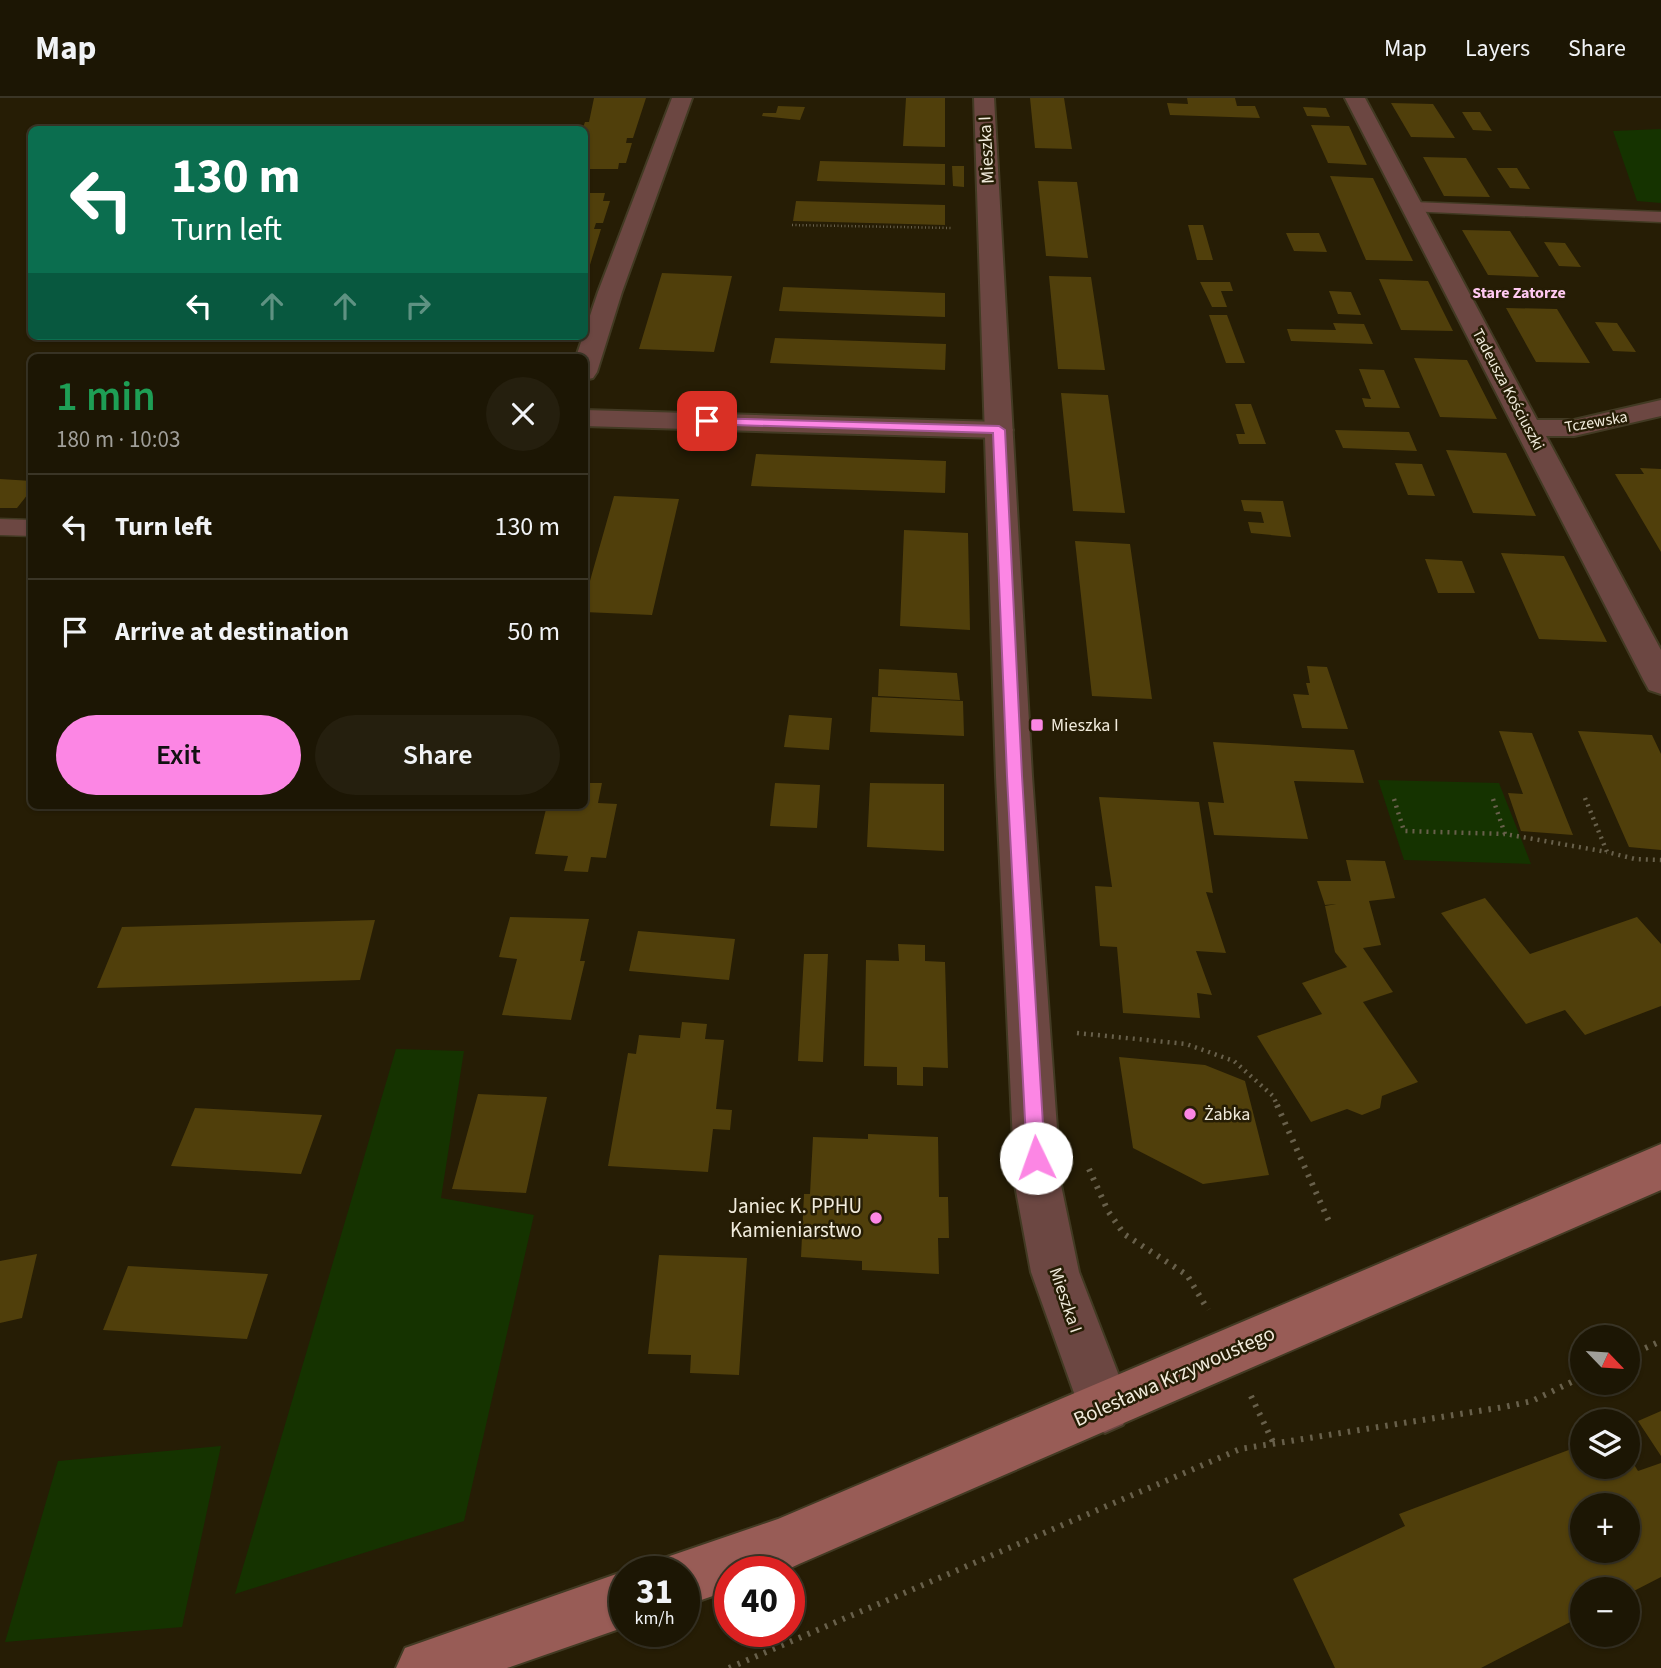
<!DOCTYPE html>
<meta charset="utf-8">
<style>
body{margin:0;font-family:"Source Sans 3",sans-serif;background:#251f0e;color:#f1f3f6;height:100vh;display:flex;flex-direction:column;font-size:26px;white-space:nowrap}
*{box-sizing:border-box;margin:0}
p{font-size:23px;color:#a09f9a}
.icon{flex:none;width:38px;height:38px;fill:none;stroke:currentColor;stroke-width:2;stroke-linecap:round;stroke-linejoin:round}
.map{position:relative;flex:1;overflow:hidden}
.drawer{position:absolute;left:28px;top:256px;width:560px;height:455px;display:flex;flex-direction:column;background:#1c1604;border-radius:10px;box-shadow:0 2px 5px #0004,0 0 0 2px #3a3526}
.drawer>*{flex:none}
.top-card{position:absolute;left:28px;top:28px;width:560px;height:214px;border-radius:10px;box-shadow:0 2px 5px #0004,0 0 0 2px #3a3526;background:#0b6e4f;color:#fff;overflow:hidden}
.needle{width:46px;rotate:115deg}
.fabs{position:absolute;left:1570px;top:1227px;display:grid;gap:14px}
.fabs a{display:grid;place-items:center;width:70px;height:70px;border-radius:50%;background:#1c1604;box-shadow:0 2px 5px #0004,0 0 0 2px #3a3526;font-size:35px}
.speed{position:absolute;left:609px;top:1458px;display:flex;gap:14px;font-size:35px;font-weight:700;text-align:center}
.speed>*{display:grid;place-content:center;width:91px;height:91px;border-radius:50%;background:#1c1604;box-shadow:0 2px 5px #0004,0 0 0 2px #3a3526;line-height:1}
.speed small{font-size:18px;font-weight:400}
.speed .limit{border:10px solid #d22;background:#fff;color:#111}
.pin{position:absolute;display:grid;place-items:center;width:60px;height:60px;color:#fff;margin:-30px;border-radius:14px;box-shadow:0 4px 10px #0006}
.me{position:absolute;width:77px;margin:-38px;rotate:357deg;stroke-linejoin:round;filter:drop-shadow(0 0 5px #0008)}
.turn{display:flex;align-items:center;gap:24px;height:147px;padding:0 28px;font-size:32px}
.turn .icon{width:91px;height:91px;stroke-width:2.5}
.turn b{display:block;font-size:49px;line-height:60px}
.lanes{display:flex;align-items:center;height:66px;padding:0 28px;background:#0003;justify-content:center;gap:35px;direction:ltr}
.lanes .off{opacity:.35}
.round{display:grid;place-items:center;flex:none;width:74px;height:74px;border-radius:37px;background:#251f0e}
.head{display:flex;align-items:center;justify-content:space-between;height:119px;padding:0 28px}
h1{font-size:42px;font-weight:600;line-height:52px;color:#1e9e55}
.button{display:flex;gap:14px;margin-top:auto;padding:14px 28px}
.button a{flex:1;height:80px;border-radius:42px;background:#fc86e4;color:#111;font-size:28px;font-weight:600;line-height:80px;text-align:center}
.button a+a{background:#251f0e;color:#f1f3f6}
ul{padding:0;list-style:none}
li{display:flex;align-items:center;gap:21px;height:105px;padding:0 28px;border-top:2px solid #3a3526}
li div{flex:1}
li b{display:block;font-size:26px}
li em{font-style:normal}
header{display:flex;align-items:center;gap:42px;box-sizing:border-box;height:98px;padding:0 35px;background:#1c1604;border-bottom:2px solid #3a3526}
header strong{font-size:33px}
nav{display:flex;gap:38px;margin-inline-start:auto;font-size:24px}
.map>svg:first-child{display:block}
</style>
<header>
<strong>Map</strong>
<nav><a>Map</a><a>Layers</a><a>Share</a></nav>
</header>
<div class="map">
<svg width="1661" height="1570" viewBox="0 0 1661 1570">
<rect width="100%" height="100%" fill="#261d05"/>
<path fill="#153300" d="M1661 31V105L1637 103 1613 33Z
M1378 682 1499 685 1531 766 1404 762Z
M396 951 464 953 441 1100 534 1117 464 1423 235 1496Z
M221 1348 182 1529 5 1544 58 1363Z"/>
<path fill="#503f0b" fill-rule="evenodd" d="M594 0H646L633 40H627L626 45H632L626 65H619L618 71H584L585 34 582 32 585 24H589Z
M906 0H945V49L903 48Z
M1030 0H1064L1072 51 1035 50Z
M1187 0H1235L1237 8H1255L1260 20 1170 17 1167 5 1188 6Z
M1391 5 1433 6 1455 40 1411 39Z
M778 8 805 9 800 22 762 18 763 15H776Z
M1303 9 1326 10 1330 19 1307 18Z
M1462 14H1480L1492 33 1473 32Z
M1311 27 1349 28 1367 67 1328 65Z
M1423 59 1466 60 1490 99 1444 98Z
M820 63 945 66V87L817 83Z
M952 68H964V89L953 88Z
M1497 70H1517L1530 91 1510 90Z
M1330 78 1373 80 1413 163 1366 162Z
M1038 83 1077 84 1088 160 1046 158Z
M584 95H605L603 103H610L603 125H596L594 131H601L585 183Z
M796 103 945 107V127L793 123Z
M1188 127H1203L1213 162H1197Z
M1462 132 1510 133 1539 179 1488 177Z
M1286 135H1319L1327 154 1294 153Z
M1544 144 1565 145 1581 169 1559 168Z
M662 175 732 178 714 254 639 251Z
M1049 178 1091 179 1105 272 1058 271Z
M1379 181 1428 183 1453 233 1401 232Z
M1200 184H1230L1233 193H1221L1227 209H1212Z
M783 189 945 195V219L779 213Z
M1329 193 1351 194 1361 217 1338 216Z
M1506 210 1557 211 1590 265 1536 264Z
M1209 217H1227L1245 265H1226Z
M1595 224 1617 225 1636 254 1613 253Z
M1333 225 1364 226 1373 246 1291 243 1287 231 1336 232Z
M775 240 946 246 945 272 770 265Z
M1414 260 1467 262 1497 321 1440 319Z
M1359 271 1384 272 1400 310 1365 309 1362 300 1371 301Z
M1061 295 1108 297 1125 415 1073 413Z
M1235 306H1251L1266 346H1239L1236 336H1245Z
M1335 332 1409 334 1417 353 1343 350Z
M1446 352 1506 355 1536 418 1473 415Z
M756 356 946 363 945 395 751 388Z
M1395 365 1422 366 1435 398 1408 397Z
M1640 370 1661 371V454L1615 376H1644Z
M0 381 32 383V391L17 410H0Z
M614 398 679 401 652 517 584 514V504Z
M1241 402 1283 403 1291 439 1251 435 1248 424 1264 425 1261 414 1244 413Z
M904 432 968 435 970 532 900 528Z
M1075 443 1130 446 1152 601 1092 598Z
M1501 455 1564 458 1607 544 1539 541Z
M1425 461 1462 463 1475 495H1438Z
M1307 568 1327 569 1348 631 1302 630 1293 596 1309 597 1306 585H1310Z
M879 571 957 575 960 602 878 598Z
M872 599 963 603 964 638 870 634Z
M789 617 832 620 829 652 784 649Z
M1499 633 1532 635 1573 737 1521 733 1508 695 1523 696Z
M1578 633 1652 637 1661 656V752L1629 749Z
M1213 644 1354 652 1364 685 1294 683 1308 741 1214 737 1208 704 1224 705Z
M584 685H602L598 705 617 706 606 760 591 759 588 774 564 773 568 758 535 756 547 707H584Z
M775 685 820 687 817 730 770 728Z
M870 685 944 686V753L867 749Z
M1099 699 1199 704 1213 795 1206 794 1226 855 1196 853 1212 897 1197 895 1200 920 1123 915 1117 849 1100 848 1095 788 1112 789Z
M1346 762 1385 763 1395 800 1369 803 1381 847 1363 850 1393 894 1363 904 1418 984 1382 998 1380 1010 1362 1017 1347 1011 1311 1024 1257 938 1322 916 1302 885 1347 869 1335 854 1325 808 1336 806 1325 807 1317 783H1351Z
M1485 800 1530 856 1637 819 1661 846V908L1585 937 1565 912 1526 926 1441 815Z
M510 819 589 821 580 863H585L571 922 502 917 517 861 499 859Z
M375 822 360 882 97 890 122 829Z
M638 833 735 841 729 882 629 873Z
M898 846 925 847V863L945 864 948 970 923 969V988L897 987V969L864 968 866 862 899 863Z
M804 856H828L823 964 798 963Z
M682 924 707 926 705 941 724 942 716 1011 732 1012 730 1032 713 1031 708 1074 608 1068 628 955 636 956 639 937 680 940Z
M1119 959 1205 967 1245 983 1269 1077 1203 1086 1133 1050Z
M478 996 547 999 526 1095 452 1091Z
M195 1010 322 1017 301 1076 171 1068Z
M868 1036 938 1039 939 1099H948L949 1140H938L939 1176 862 1172V1163L801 1159 804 1096H810L813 1039 868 1041Z
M37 1156 22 1220 0 1225V1163Z
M659 1157 747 1160 739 1277 690 1275 691 1257 648 1256Z
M128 1168 268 1176 247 1241 103 1232Z
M1661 1313V1358L1638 1323Z
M1582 1347V1368H1628V1357L1638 1373 1661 1365V1479L1628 1496V1491H1582V1518L1481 1570H1335L1293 1481 1405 1428 1399 1416ZM1582 1407H1628V1452H1582Z"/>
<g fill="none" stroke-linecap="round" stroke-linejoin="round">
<defs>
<path id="service" d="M1413 104 1661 114V124L1407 113 1404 109 1407 105Z
M0 421 32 422V438L0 437Z"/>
<path id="minor" d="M672 0H692L622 194 597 274 593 280 584 282V259H576L598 194Z
M1345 0H1365L1537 322H1574L1661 302V318L1574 338H1546L1661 552V596L1649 592 1644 583Z
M584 312 999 324 1009 326 1013 332 1009 338 999 340 584 328Z"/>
<path id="tertiary" d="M974 0H994L1032 678 1061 1087 1079 1174 1131 1309 1123 1327 1105 1335 1087 1327 1079 1309 1031 1174 1015 1087 996 678Z"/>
<path id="secondary" d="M1661 1046V1092L799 1466 782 1474H730V1492L684 1508V1474H659L664 1460 778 1421Z
M625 1473V1529L507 1570H396L405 1550Z"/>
</defs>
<use href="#service" stroke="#423a23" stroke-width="3"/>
<use href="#minor" stroke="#423a23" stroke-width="4"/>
<use href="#tertiary" stroke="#423a23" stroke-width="4"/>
<use href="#secondary" stroke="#423a23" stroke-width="4"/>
<path stroke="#68604b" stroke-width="2.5" stroke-dasharray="1 2.5" stroke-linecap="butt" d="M792 127 952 130"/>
<path stroke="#68604b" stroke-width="4.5" stroke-dasharray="2 5" stroke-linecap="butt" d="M1585 700 1607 754 1635 761 1661 762
M1394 701 1404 733 1505 736
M1493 701 1505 736 1607 754
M1077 935 1186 946 1234 963 1273 998 1278 1009"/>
<path stroke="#68604b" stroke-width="6" stroke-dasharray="2.5 7" stroke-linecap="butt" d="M1277 1007 1331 1128
M1089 1071 1108 1113 1124 1136 1187 1177 1208 1212
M1628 1258 1661 1243
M1251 1298 1274 1346
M729 1570 1240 1351 1504 1309 1532 1303 1582 1279"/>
<use href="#service" fill="#6c4742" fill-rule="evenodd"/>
<use href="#minor" fill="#6c4742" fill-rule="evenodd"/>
<use href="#tertiary" fill="#6c4742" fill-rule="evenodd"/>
<use href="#secondary" fill="#985c56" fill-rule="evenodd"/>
</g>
<path fill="#fc86e4" stroke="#a45794" stroke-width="2" d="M707 320 999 328 1005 332 1022 678 1045 1060 1043 1066 1036 1069 1029 1066 1027 1060 1007 678 993 335 703 326V321Z"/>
<g fill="#fc86e4" stroke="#261d05" stroke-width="2.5">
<rect x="1030" y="620" width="14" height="14" rx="3.5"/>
<circle cx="1190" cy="1016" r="7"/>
<circle cx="876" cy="1120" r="7"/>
</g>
<g text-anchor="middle" stroke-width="5" stroke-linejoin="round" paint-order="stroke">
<g font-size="16" font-weight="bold" fill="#ffc9f1" stroke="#261d05">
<text x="1519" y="200">Stare Zatorze</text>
</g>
<g font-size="16" fill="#f1ebdc" stroke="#261d05">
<text transform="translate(1509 291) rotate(62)" y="6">Tadeusza Kościuszki</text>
<text transform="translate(1596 323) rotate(-10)" y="6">Tczewska</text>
</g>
<g font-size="18" fill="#f1ebdc" stroke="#261d05">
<text transform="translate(986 52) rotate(-93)" y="6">Mieszka I</text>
<text transform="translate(1066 1202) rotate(71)" y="6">Mieszka I</text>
</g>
<g font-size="18" fill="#f1ebdc" stroke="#261d05" text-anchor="start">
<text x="1051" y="633">Mieszka I</text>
<text x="1204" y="1022">Żabka</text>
</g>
<g font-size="21" fill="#f1ebdc" stroke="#261d05" text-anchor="end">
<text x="862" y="1115">Janiec K. PPHU<tspan x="862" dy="24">Kamieniarstwo</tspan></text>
</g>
<g font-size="21" fill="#f1ebdc" stroke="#261d05">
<text transform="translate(1174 1278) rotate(-24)" y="7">Bolesława Krzywoustego</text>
</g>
</g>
</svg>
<div class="fabs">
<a><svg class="needle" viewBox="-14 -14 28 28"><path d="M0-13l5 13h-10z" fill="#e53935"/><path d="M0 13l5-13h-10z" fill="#a09f9a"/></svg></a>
<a><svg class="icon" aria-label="layers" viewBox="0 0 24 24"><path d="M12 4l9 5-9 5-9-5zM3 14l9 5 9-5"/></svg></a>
<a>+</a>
<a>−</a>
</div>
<div class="speed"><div>31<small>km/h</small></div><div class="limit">40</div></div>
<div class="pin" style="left:707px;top:323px;background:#d93025"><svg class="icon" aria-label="arrive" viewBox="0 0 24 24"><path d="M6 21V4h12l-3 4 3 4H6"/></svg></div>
<svg class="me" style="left:1036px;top:1060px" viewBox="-20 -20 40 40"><circle r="19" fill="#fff"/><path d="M0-13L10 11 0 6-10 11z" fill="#fc86e4"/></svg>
<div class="top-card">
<div class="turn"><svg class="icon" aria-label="left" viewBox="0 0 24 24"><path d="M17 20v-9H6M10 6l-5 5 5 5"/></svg><div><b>130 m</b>Turn left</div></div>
<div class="lanes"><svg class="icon" aria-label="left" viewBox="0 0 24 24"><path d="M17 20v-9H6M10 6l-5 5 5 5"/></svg><svg class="icon off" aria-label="ahead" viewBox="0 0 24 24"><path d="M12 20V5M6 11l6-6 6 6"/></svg><svg class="icon off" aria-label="ahead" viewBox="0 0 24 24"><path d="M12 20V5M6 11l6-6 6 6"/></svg><svg class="icon off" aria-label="right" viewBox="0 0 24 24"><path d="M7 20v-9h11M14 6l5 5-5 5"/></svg></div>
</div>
<section class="drawer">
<div class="head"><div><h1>1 min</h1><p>180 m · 10:03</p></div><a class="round"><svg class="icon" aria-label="close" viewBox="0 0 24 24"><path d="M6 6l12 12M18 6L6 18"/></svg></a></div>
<ul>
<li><svg class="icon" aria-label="left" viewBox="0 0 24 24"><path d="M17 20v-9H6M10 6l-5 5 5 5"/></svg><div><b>Turn left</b></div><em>130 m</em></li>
<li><svg class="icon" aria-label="arrive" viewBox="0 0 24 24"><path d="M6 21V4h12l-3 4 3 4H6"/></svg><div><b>Arrive at destination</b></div><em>50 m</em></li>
</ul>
<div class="button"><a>Exit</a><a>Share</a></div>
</section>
</div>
